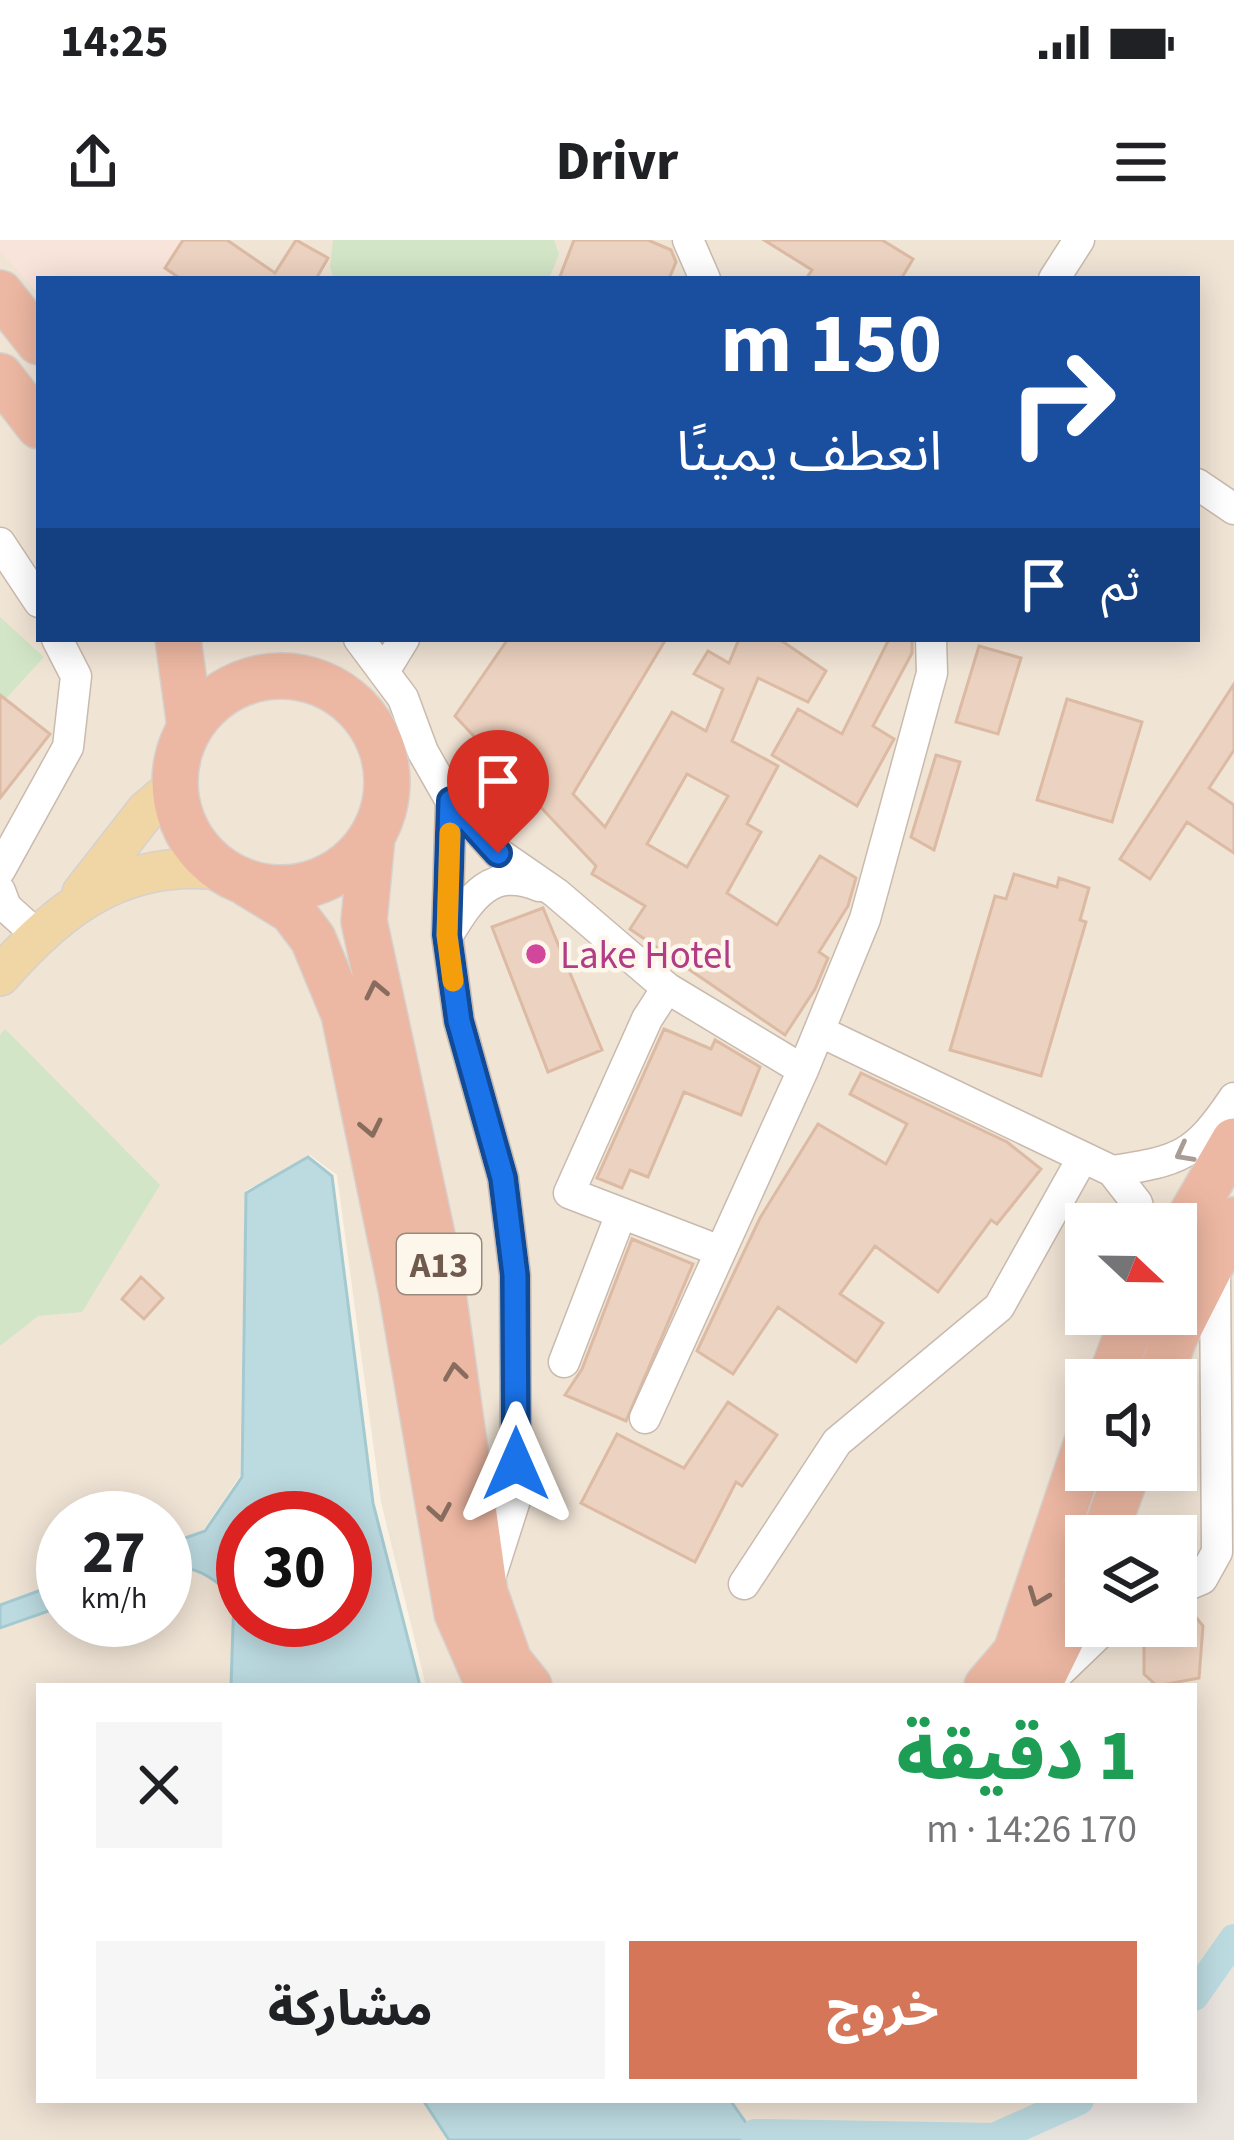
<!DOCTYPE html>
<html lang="ar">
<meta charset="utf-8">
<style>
body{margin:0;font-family:"Source Sans 3","Noto Sans Arabic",sans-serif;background:#f6f6f6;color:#202124;direction:rtl;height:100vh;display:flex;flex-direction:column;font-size:45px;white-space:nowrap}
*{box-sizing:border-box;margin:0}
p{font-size:39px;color:#757577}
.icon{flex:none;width:66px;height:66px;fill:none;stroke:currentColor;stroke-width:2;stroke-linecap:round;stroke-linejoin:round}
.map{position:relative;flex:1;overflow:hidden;direction:ltr}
.details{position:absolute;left:36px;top:1443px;width:1161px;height:420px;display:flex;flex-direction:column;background:#fff;border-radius:0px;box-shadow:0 6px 30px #0003;direction:rtl}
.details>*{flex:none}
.hud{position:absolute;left:36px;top:36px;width:1164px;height:366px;border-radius:0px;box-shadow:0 6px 30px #0003;direction:rtl;background:#1a4fa0;color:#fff;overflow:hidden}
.needle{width:78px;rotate:112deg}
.controls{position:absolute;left:1065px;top:963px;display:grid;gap:24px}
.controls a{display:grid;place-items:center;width:132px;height:132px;border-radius:0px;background:#fff;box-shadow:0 6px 30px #0003;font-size:60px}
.speed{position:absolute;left:36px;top:1251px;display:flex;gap:24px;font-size:60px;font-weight:700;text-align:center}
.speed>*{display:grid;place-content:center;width:156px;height:156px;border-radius:50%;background:#fff;box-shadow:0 6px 30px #0003;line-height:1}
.speed small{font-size:30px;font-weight:400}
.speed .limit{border:18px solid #d22;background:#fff;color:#111}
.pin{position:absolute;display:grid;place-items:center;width:102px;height:102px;color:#fff;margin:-123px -51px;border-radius:50% 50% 50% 0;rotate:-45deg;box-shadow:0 0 12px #0007}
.pin .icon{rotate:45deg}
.me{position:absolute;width:132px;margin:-66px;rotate:0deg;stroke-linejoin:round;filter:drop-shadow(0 0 9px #0008)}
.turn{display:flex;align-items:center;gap:42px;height:252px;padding:0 60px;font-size:54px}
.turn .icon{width:156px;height:156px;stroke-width:2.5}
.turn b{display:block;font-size:84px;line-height:102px}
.then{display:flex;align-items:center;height:114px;padding:0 60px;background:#0003;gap:24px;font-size:45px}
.round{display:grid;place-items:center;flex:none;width:126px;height:126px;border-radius:0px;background:#f6f6f6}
.summary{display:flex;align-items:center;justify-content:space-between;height:204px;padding:0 60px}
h1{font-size:72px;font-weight:800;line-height:90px;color:#1e9e55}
.button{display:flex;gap:24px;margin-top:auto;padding:24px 60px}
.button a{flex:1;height:138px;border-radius:0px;background:#d67658;color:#fff;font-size:48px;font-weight:800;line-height:138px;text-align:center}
.button a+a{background:#f6f6f6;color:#202124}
.status{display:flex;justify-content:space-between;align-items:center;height:84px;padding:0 60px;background:#fff;direction:ltr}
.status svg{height:33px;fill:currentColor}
header{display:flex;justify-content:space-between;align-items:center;height:156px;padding:0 60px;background:#fff;font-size:54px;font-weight:800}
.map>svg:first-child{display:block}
</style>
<div class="status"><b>14:25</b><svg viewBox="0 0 49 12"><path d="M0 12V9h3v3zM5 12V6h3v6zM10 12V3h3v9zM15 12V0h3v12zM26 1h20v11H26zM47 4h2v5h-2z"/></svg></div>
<header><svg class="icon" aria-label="menu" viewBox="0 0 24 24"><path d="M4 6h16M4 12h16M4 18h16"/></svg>Drivr<svg class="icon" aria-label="share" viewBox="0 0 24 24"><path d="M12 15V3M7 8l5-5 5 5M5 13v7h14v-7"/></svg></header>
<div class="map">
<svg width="1234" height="1900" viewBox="0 0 1234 1900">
<rect width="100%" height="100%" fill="#f9f2e5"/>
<path fill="#f0e4d5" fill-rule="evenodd" d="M0 0H1234V1699L1194 1756V1446H426L381 1262 337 935 310 915 245 951 240 1236 203 1290 165 1304V1278H63V1342L0 1365ZM39 39H1197V399H39ZM1086 984H1176V1074H1086ZM1086 1140H1176V1230H1086ZM1086 1296H1176V1386H1086Z
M175 1327 209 1335 234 1356 231 1446H39V1860H423L449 1900H0V1388L63 1366V1380H165V1330Z
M731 1860H1079L994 1898 755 1894Z"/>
<path fill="#f8e4da" d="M0 0H232L170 39H39V56L0 10Z"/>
<path fill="#eae4df" d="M1234 1699V1900H758L755 1894 994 1898 1079 1860H1194V1756Z"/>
<path fill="#d2e5c6" d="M333 0H554L559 14 549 39H334L330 27Z
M0 377 44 417 0 465Z
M5 789 160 945 82 1072 38 1076 0 1106V795Z"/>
<path fill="#bcdbe1" stroke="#a4c9d1" stroke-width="3" fill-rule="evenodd" d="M308 917 332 936 373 1263 420 1446H231L234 1356C214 1339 192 1321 165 1330V1305L205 1291 242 1237 246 953ZM243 1278H345V1380H243Z
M63 1342V1366L0 1388V1365Z
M423 1860H730L758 1900H449Z"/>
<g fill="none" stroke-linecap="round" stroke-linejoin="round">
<path stroke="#bcdbe1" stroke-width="30" d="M1194 1756 1234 1699
M755 1894 994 1898 1079 1860"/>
</g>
<path fill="#ecd2c0" stroke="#dcbaa3" stroke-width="3" fill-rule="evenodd" d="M183 0H227L275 33 296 0 328 18 316 39H181L165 28Z
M574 0H648L671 10 676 22 669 39H559Z
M764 0H882L913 19 901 39H806L812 30Z
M508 399H666L573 554 605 587 672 472 706 491 723 449 694 434 708 411 729 423 739 399H779L826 431 808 462 758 438 732 501 778 526 747 584 761 592 727 653 777 685 820 616 856 638 848 666 819 712 828 718 815 749 785 795 630 689 645 666 592 634 596 626 455 476ZM687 534 728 556 687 627 647 604Z
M889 399H912V413L873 486 894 499 857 566 772 515 798 469 842 494Z
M979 406 1021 418 998 494 956 482Z
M1234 444V510L1209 548 1234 565V613L1187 582 1150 639 1120 619Z
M0 455 50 494 0 558Z
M1067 459 1142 482 1112 582 1037 560Z
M936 515 960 522 934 610 911 597Z
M1014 634 1057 647 1059 638 1089 648 1080 680 1086 682 1041 836 950 810 995 656 1006 659Z
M543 668 602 810 548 832 492 687Z
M664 789 711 809 715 800 760 827 741 875 684 852 648 937 630 930 622 948 597 938Z
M861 833 1007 902 1041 929 997 984 991 980 938 1052 875 1006 840 1054 883 1083 856 1122 778 1067 733 1134 697 1111 760 978 818 884 886 924 907 884 850 854Z
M632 999 693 1024 626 1181 565 1155 582 1129Z
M141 1037 163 1058 144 1079 122 1059Z
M728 1162 777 1195 742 1246 736 1242 695 1322 581 1263 617 1194 684 1228Z
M1187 1366 1203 1386 1199 1438 1157 1446 1144 1434V1386H1176V1369Z"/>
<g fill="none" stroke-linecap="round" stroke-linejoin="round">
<defs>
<path id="minor" d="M688 0 705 39
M1054 39 1079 0
M1197 244 1234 269
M0 303 39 362
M359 399 403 458 423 512 451 561 498 613 556 653 667 748 803 830 865 679 932 433 931 399
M385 430 404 399
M451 561 447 695 459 781 503 938 515 1035 516 1257 489 1341
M0 630 68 507 76 436 57 399
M0 651 6 667 36 694
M448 695C471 657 491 626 539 646
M667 748 647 779 569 953 720 1011
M819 791 1112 931 1137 963 1143 984
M1112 931C1180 921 1195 916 1234 858
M564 1122 621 974
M645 1178 803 830
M744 1344 837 1202 999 1067 1083 917
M1176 1350 1202 1339 1217 1312 1215 1030
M1054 1437 1107 1386"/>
<path id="major" d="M82 653 146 571 174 547
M0 736C60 667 123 619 219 630"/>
<path id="highway" d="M0 53 39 102
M0 136 39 186
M178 399 190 486
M175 542a106 106 0 1 1 212 0a106 106 0 1 1-212 0Z
M372 597 364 681 440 1032 485 1353 509 1421 529 1446
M248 644 292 671 313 699 344 774 401 1048 457 1373 489 1446
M1176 1001 1234 901
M1110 1140 1135 1074
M1159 1140 1174 1098 1234 980
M1104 1296 1128 1230
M987 1446 1016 1412 1086 1205
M1038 1446 1086 1348"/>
</defs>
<use href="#minor" stroke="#c9baad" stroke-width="33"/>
<use href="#major" stroke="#d7d1cd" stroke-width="42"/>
<use href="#highway" stroke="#d7d1cd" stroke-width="48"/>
<use href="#minor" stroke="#fff" stroke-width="30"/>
<use href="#major" stroke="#f1d6a5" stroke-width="39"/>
<use href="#highway" stroke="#edb8a3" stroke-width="45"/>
</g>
<defs><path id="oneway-chevron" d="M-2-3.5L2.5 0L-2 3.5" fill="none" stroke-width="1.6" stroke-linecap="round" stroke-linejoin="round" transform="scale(3)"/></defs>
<g stroke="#886d5e">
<use href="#oneway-chevron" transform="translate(376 750) rotate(-102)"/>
<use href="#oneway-chevron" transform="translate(371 888) rotate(78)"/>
<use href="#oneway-chevron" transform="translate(455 1132) rotate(-98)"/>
<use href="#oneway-chevron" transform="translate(440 1272) rotate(80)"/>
<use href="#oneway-chevron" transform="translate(1038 1357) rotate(111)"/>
</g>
<use stroke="#a99c94" href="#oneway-chevron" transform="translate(1184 913) rotate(152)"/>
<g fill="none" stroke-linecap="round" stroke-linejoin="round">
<defs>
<path id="route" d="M498 613 451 561 447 695 459 781 503 938 515 1035 516 1224"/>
</defs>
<use href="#route" stroke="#114b97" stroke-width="30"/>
<use href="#route" stroke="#1a73e8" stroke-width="21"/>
<path stroke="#f59e0b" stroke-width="21" d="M450 593 447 695 453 741"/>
</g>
<circle fill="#d1479c" stroke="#fdf6eb" stroke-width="4.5" cx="536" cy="714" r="12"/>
<g text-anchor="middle" stroke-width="9" stroke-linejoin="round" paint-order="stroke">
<rect fill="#fdf6eb" stroke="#9a897c" stroke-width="3" x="397" y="994" width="84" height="60" rx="9"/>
<g font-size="36" font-weight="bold" fill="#6f5a4d">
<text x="439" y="1037">A13</text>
</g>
<g font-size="39" fill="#b23c85" stroke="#fdf6eb" text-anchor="start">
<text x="560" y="728">Lake Hotel</text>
</g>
</g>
</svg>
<div class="controls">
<a><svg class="needle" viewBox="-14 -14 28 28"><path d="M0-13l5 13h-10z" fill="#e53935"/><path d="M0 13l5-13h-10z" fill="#757577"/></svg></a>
<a><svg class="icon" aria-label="sound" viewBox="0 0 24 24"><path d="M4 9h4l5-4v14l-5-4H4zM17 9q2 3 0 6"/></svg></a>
<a><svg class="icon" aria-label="layers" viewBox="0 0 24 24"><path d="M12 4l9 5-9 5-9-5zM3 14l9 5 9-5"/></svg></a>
</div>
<div class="speed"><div>27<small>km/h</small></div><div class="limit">30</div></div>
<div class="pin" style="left:498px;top:613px;background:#d93025"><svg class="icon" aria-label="arrive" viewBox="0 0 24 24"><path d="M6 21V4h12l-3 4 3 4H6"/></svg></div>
<svg class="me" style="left:516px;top:1224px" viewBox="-20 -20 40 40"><path d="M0-17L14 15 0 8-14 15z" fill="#1a73e8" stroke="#fff" stroke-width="4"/></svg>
<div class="hud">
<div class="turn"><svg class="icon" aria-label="right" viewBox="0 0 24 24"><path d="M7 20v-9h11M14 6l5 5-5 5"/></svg><div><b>150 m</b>انعطف يمينًا</div></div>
<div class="then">ثم<svg class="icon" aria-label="arrive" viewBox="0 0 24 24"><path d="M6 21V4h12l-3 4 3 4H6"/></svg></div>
</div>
<section class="details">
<div class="summary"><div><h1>1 دقيقة</h1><p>170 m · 14:26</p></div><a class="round"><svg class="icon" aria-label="close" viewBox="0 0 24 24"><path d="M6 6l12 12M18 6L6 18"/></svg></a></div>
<div class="button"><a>خروج</a><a>مشاركة</a></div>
</section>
</div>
